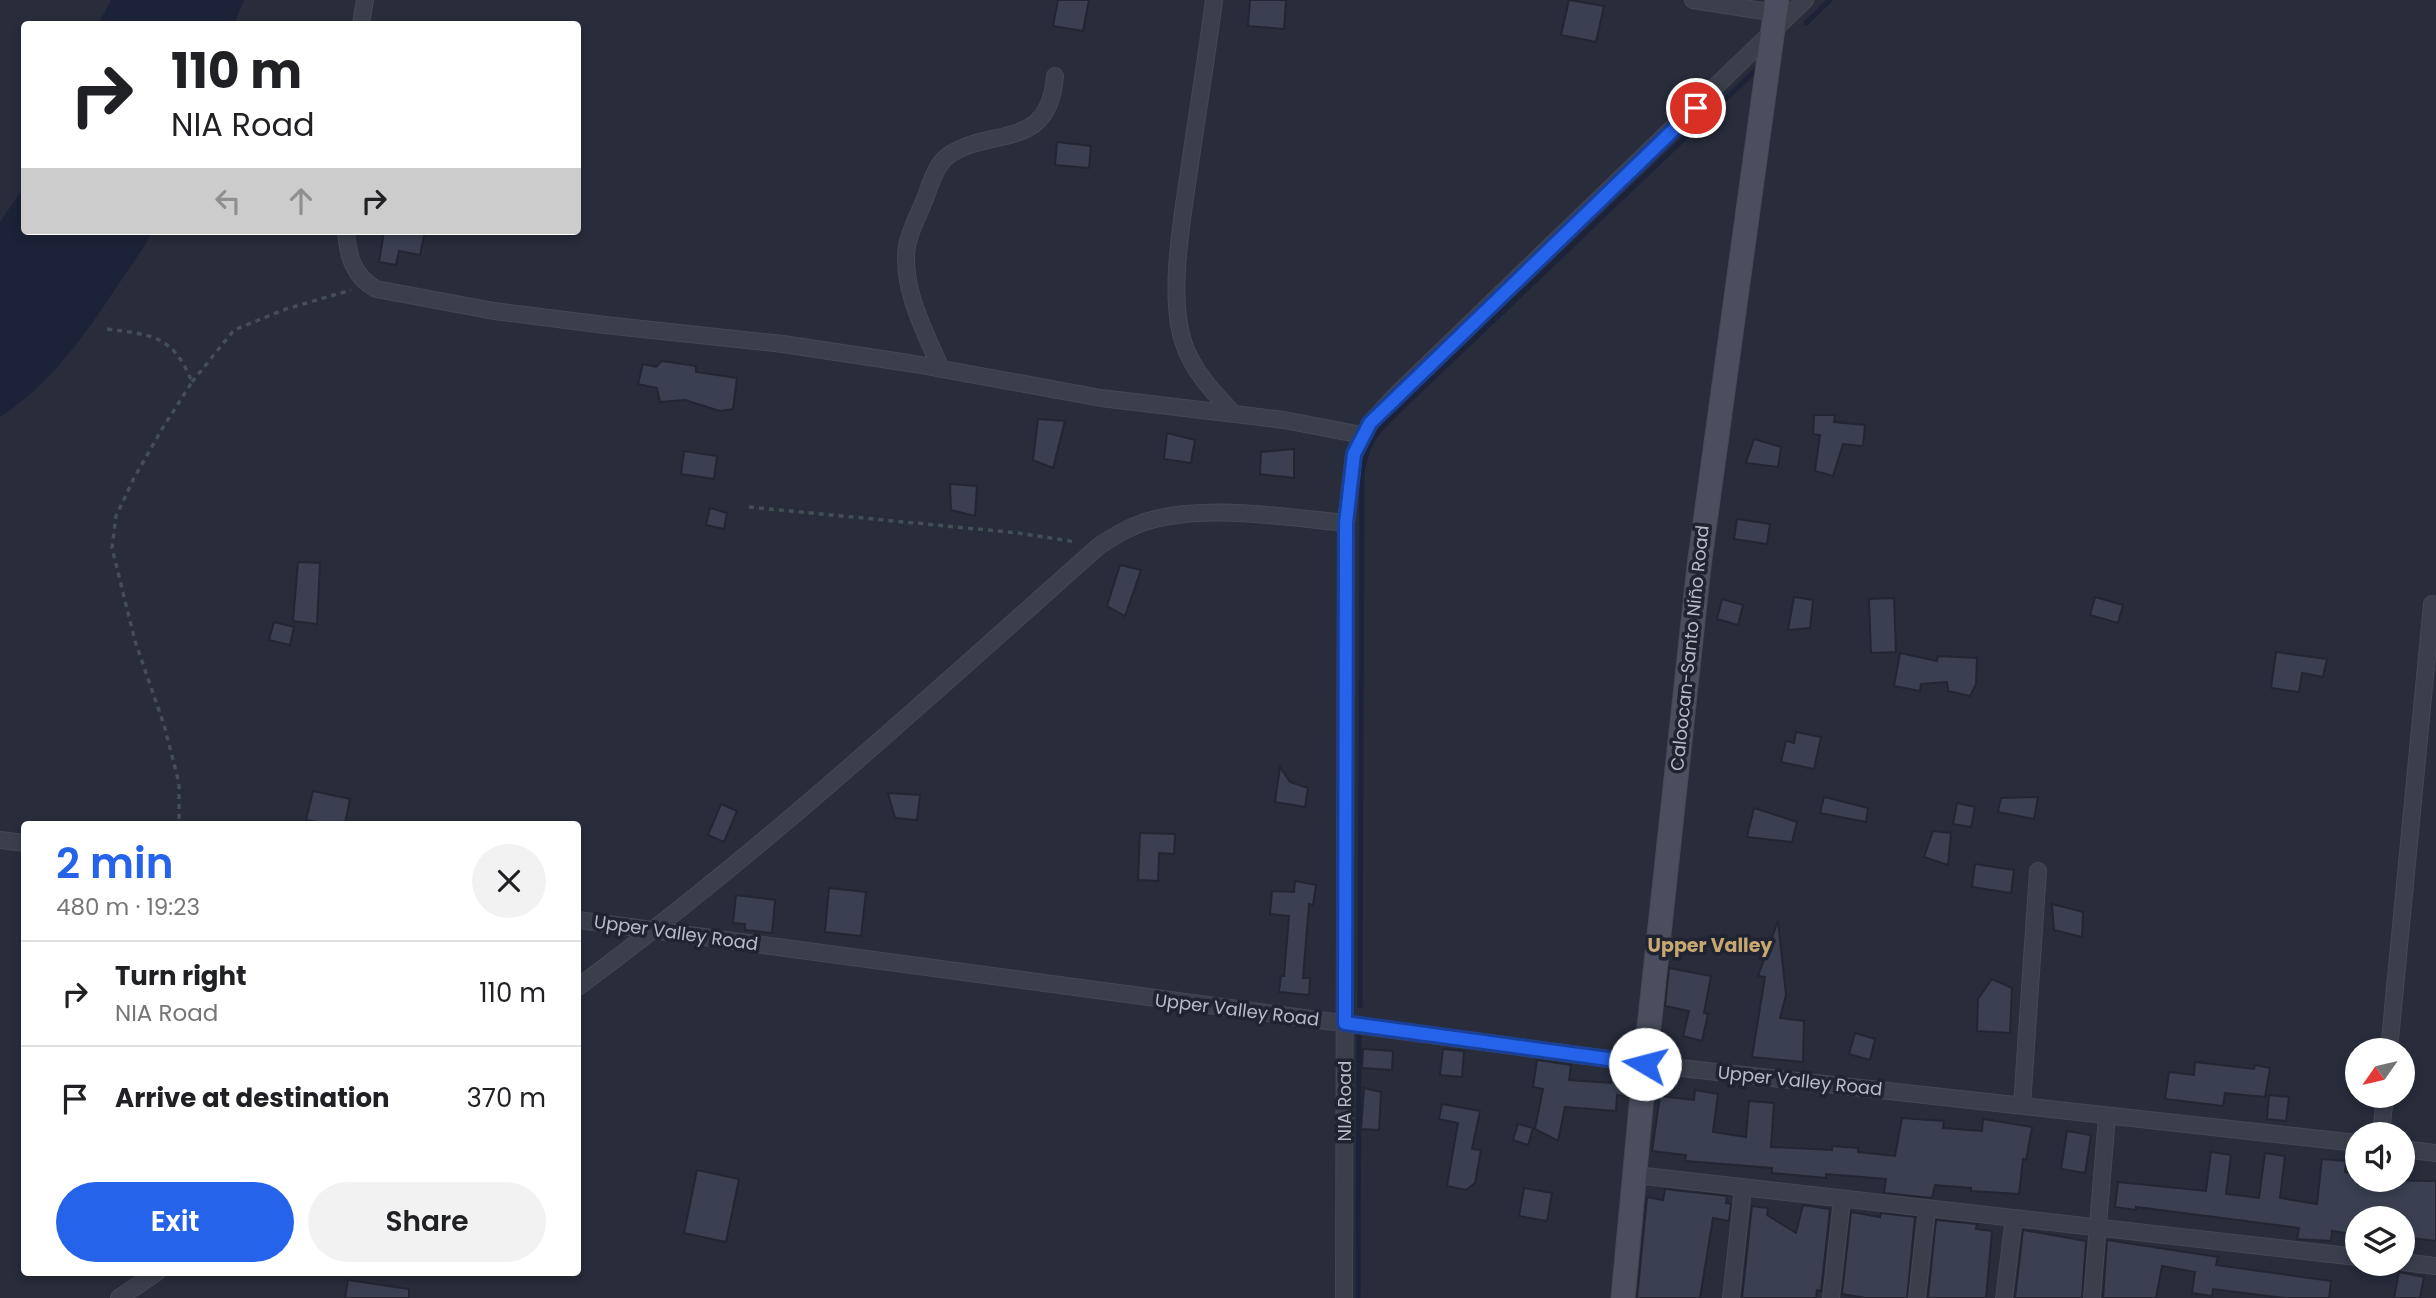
<!DOCTYPE html>
<meta charset="utf-8">
<style>
body{margin:0;font-family:Poppins,sans-serif;background:#f2f2f2;color:#202124;height:100vh;display:flex;flex-direction:column;font-size:26px;white-space:nowrap}
*{box-sizing:border-box;margin:0}
p{font-size:23px;color:#757577}
.icon{flex:none;width:38px;height:38px;fill:none;stroke:currentColor;stroke-width:2;stroke-linecap:round;stroke-linejoin:round}
.map{position:relative;flex:1;overflow:hidden}
.side{position:absolute;left:21px;top:821px;width:560px;height:455px;display:flex;flex-direction:column;background:#fff;border-radius:7px;box-shadow:0 4px 10px #0003}
.side>*{flex:none}
.guide{position:absolute;left:21px;top:21px;width:560px;height:214px;border-radius:7px;box-shadow:0 4px 10px #0003;background:#fff;color:#202124;overflow:hidden}
.needle{width:46px;rotate:236deg}
.tools{position:absolute;left:2345px;top:1038px;display:grid;gap:14px}
.tools a{display:grid;place-items:center;width:70px;height:70px;border-radius:50%;background:#fff;box-shadow:0 4px 10px #0003;font-size:35px}
.pin{position:absolute;display:grid;place-items:center;width:60px;height:60px;color:#fff;margin:-30px;border:4px solid #fff;border-radius:50%;box-shadow:0 2px 7px #0007}
.me{position:absolute;width:77px;margin:-38px;rotate:278deg;stroke-linejoin:round;filter:drop-shadow(0 0 5px #0008)}
.turn{display:flex;align-items:center;gap:24px;height:147px;padding:0 35px;font-size:32px}
.turn .icon{width:91px;height:91px;stroke-width:2.5}
.turn b{display:block;font-size:49px;line-height:60px}
.lanes{display:flex;align-items:center;height:66px;padding:0 35px;background:#0003;justify-content:center;gap:35px;direction:ltr}
.lanes .off{opacity:.35}
.round{display:grid;place-items:center;flex:none;width:74px;height:74px;border-radius:37px;background:#f2f2f2}
.overview{display:flex;align-items:center;justify-content:space-between;height:119px;padding:0 35px}
h1{font-size:42px;font-weight:600;line-height:52px;color:#2563eb}
.action{display:flex;gap:14px;margin-top:auto;padding:14px 35px}
.action a{flex:1;height:80px;border-radius:42px;background:#2563eb;color:#fff;font-size:28px;font-weight:600;line-height:80px;text-align:center}
.action a+a{background:#f2f2f2;color:#202124}
ul{padding:0;list-style:none}
li{display:flex;align-items:center;gap:21px;height:105px;padding:0 35px;border-top:2px solid #e0e0e0}
li div{flex:1}
li b{display:block;font-size:26px}
li em{font-style:normal}
.map>svg:first-child{display:block}
</style>
<div class="map">
<svg width="2436" height="1298" viewBox="0 0 2436 1298">
<rect width="100%" height="100%" fill="#282c3b"/>
<path fill="#1c2238" d="M111 0H244L234 24H98Z
M24 187V231H153C143 250 129 268 118 285 85 335 50 385 0 417V222Z"/>
<g fill="none" stroke-linecap="round" stroke-linejoin="round">
<path stroke="#1c2238" stroke-width="5" d="M1806 23 1830 0
M1360 1006 1362 475C1364 453 1372 437 1388 421L1759 67
M1358 1298 1359 1034"/>
</g>
<path fill="#3a4052" stroke="#222633" stroke-width="2" d="M1058 0H1089L1083 31 1053 26Z
M1250 0H1286L1284 29 1248 26Z
M1569 0 1604 6 1596 42 1561 35Z
M1057 142 1091 146 1089 168 1055 165Z
M384 231H425L420 255 399 251 396 265 379 262Z
M662 361 696 366V372L737 378 733 409 720 411 685 400 660 402 657 388 638 384 643 364 656 367Z
M1814 415H1835L1834 422 1865 425 1863 446 1843 444 1833 476 1815 471 1820 435 1813 434Z
M1038 419 1065 421 1053 468 1033 460Z
M1167 433 1195 440 1191 463 1164 459Z
M1754 439 1781 447 1778 467 1746 463Z
M1294 449V478L1260 474 1261 452Z
M684 451 717 456 714 479 681 474Z
M950 484 977 486 975 516 951 510Z
M710 508 727 513 724 529 706 525Z
M1737 519 1770 524 1767 544 1734 539Z
M298 562 320 563 317 624 293 621Z
M1120 565 1141 570 1125 616 1107 606Z
M1794 597 1813 600 1810 628 1788 630Z
M2095 597 2123 605 2118 623 2090 615Z
M1894 598 1896 652 1871 653 1869 599Z
M1722 599 1743 605 1738 625 1717 619Z
M274 622 294 627 290 645 269 640Z
M2276 652 2327 659 2323 677 2302 673 2299 692 2271 688Z
M1900 653 1937 661 1938 656 1977 658 1976 684 1970 696 1948 691 1947 682 1921 684 1920 691 1894 686Z
M1796 732 1821 737 1814 769 1781 762 1786 741 1794 743Z
M1280 767 1290 782 1308 788 1305 807 1275 802Z
M313 791 350 799 345 824H328L306 820Z
M888 793 920 795 917 820 895 818Z
M1824 797 1868 808 1866 822 1820 813Z
M2038 797 2034 819 1998 812 2001 798Z
M1957 803 1975 807 1971 827 1953 824Z
M721 804 737 811 724 842 708 835Z
M1754 808 1797 822 1792 842 1747 837Z
M1933 831 1951 833 1948 865 1924 857Z
M1140 833 1175 834 1174 854 1159 853 1158 881 1138 880Z
M1975 864 2014 870 2011 893 1972 887Z
M1295 881 1316 885 1313 905 1309 904 1303 978H1310L1309 995 1279 992 1281 976H1284L1289 916 1270 914 1272 891 1294 892Z
M829 888 866 892 861 936 825 932Z
M736 895 775 900 772 933 745 930V924L733 923Z
M2052 904 2083 912 2082 937 2054 930Z
M1778 921 1786 995 1780 1018 1804 1021 1803 1062 1752 1057 1765 977 1758 976Z
M1669 968 1711 976 1704 1013 1708 1014 1702 1041 1683 1036 1689 1011 1665 1006Z
M1992 979 2012 988 2010 1033 1977 1031 1978 999Z
M1855 1033 1875 1039 1870 1060 1849 1054Z
M1363 1049 1393 1051 1392 1070 1362 1068Z
M1443 1049 1464 1051 1462 1077 1440 1075Z
M1537 1060 1571 1065 1569 1080 1611 1083 1612 1070 1630 1073 1628 1096 1617 1095 1616 1111 1565 1107 1558 1141 1535 1129 1543 1089 1533 1087Z
M2195 1062 2254 1069 2255 1065 2270 1068 2265 1097 2225 1093 2223 1106 2165 1099 2169 1072 2194 1075Z
M1364 1088 1381 1092 1379 1130 1361 1129Z
M1695 1090 1718 1094 1713 1132 1746 1137 1749 1101 1774 1103 1771 1147 1832 1150V1146L1858 1148V1152L1895 1156 1902 1118 1944 1121 1943 1128 1982 1131 1983 1119 2032 1127 2026 1160 2023 1159 2019 1194 1971 1191V1188L1935 1185 1932 1198 1884 1193 1886 1179 1826 1174V1178L1772 1173V1168L1685 1161 1686 1155 1652 1151 1660 1096 1694 1100Z
M2269 1095 2289 1097 2286 1121 2267 1119Z
M1442 1104 1480 1111 1472 1149 1481 1150 1475 1183 1466 1190 1447 1186 1458 1123 1439 1119Z
M1518 1124 1533 1128 1528 1145 1513 1140Z
M2067 1131 2091 1135 2085 1173 2061 1169Z
M2211 1152 2231 1155 2226 1194 2259 1198 2265 1153 2285 1156 2280 1198 2317 1204 2322 1159 2346 1161 2345 1172 2357 1174V1180L2436 1181V1241L2403 1237V1218H2357V1235L2332 1231 2331 1241 2297 1239 2299 1228 2136 1207V1210L2115 1207 2118 1182 2206 1191Z
M697 1170 739 1179 726 1242 684 1233Z
M1524 1188 1552 1193 1547 1221 1519 1216Z
M1665 1189 1727 1196 1726 1203 1731 1204 1729 1221 1713 1218 1700 1298H1637L1647 1197 1663 1200Z
M1803 1205 1830 1209 1821 1291 1817 1290 1816 1298H1742L1752 1206 1768 1208 1767 1215 1796 1233Z
M1851 1212 1880 1217 1881 1213 1915 1217 1907 1298H1866L1842 1294Z
M1936 1220 1977 1224 1976 1229 1992 1231 1986 1298H1928Z
M2023 1230 2086 1241 2082 1298H2015Z
M2107 1240 2218 1257 2216 1265 2331 1281 2329 1298H2284L2213 1289 2212 1296 2192 1293 2195 1272 2162 1266 2156 1298H2103Z
M2399 1272 2424 1277 2420 1298H2394Z
M348 1280 409 1289V1298H345Z"/>
<g fill="none" stroke-linecap="round" stroke-linejoin="round">
<defs>
<path id="street" d="M1214 0C1207 55 1198 109 1190 164 1183 214 1167 296 1184 344 1193 371 1214 393 1233 413
M1693 0 1776 13
M361 24 365 0
M346 231C348 256 353 276 376 289L494 311 605 325 783 344 915 364 1101 398 1284 420 1362 435
M941 369C925 332 901 288 907 246 910 230 920 212 926 196 931 183 936 164 949 155 992 126 1049 152 1055 76
M0 840 24 843
M578 920 1645 1064 2357 1143
M578 987C761 852 929 697 1099 546 1110 539 1120 532 1132 527 1189 501 1284 517 1346 523
M2389 1050 2432 604
M2022 1105 2038 871
M2381 1134 2385 1096
M2403 1149 2436 1153
M1636 1175 2357 1257
M2403 1262 2436 1266
M119 1298 157 1272
M1344 1298 1346 523 1354 454 1370 423 1394 397 1805 0
M1731 1298 1743 1188
M1831 1298 1842 1200
M1917 1298 1927 1209
M2004 1298 2014 1218
M2092 1298 2107 1116"/>
<path id="secondary" d="M1623 1298 1645 1064 1699 566 1777 0"/>
</defs>
<use href="#street" stroke="#444855" stroke-width="18"/>
<use href="#secondary" stroke="#444855" stroke-width="25"/>
<path stroke="#425055" stroke-width="3.5" stroke-dasharray="5 5" stroke-linecap="butt" d="M107 329C154 335 173 336 192 382L162 429 134 478 116 516 112 548 135 641 164 725 179 783V824
M192 382 234 330 286 309 351 290
M749 507 1018 533 1076 542"/>
<use href="#street" stroke="#3b3f4c" stroke-width="16"/>
<use href="#secondary" stroke="#4a4e5e" stroke-width="23"/>
</g>
<g fill="none" stroke-linecap="round" stroke-linejoin="round">
<defs>
<path id="route" d="M1645 1064 1345 1023 1346 523 1354 454 1370 423 1696 108"/>
</defs>
<use href="#route" stroke="#184099" stroke-width="18"/>
<use href="#route" stroke="#2563eb" stroke-width="12"/>
</g>
<g text-anchor="middle" stroke-width="7" stroke-linejoin="round" paint-order="stroke">
<g font-size="18" fill="#b7bac7" stroke="#202431">
<text transform="translate(1690 648) rotate(-84)" y="6">Caloocan-Santo Niño Road</text>
<text transform="translate(676 933) rotate(8)" y="6">Upper Valley Road</text>
<text transform="translate(1237 1010) rotate(7)" y="6">Upper Valley Road</text>
<text transform="translate(1800 1081) rotate(6)" y="6">Upper Valley Road</text>
<text transform="translate(1345 1101) rotate(-90)" y="6">NIA Road</text>
</g>
<g font-size="19" font-weight="bold" fill="#c7a772" stroke="#202431">
<text x="1710" y="952">Upper Valley</text>
</g>
</g>
</svg>
<div class="tools">
<a><svg class="needle" viewBox="-14 -14 28 28"><path d="M0-13l5 13h-10z" fill="#e53935"/><path d="M0 13l5-13h-10z" fill="#757577"/></svg></a>
<a><svg class="icon" aria-label="sound" viewBox="0 0 24 24"><path d="M4 9h4l5-4v14l-5-4H4zM17 9q2 3 0 6"/></svg></a>
<a><svg class="icon" aria-label="layers" viewBox="0 0 24 24"><path d="M12 4l9 5-9 5-9-5zM3 14l9 5 9-5"/></svg></a>
</div>
<div class="pin" style="left:1696px;top:108px;background:#d93025"><svg class="icon" aria-label="arrive" viewBox="0 0 24 24"><path d="M6 21V4h12l-3 4 3 4H6"/></svg></div>
<svg class="me" style="left:1645px;top:1064px" viewBox="-20 -20 40 40"><circle r="19" fill="#fff"/><path d="M0-13L10 11 0 6-10 11z" fill="#2563eb"/></svg>
<div class="guide">
<div class="turn"><svg class="icon" aria-label="right" viewBox="0 0 24 24"><path d="M7 20v-9h11M14 6l5 5-5 5"/></svg><div><b>110 m</b>NIA Road</div></div>
<div class="lanes"><svg class="icon off" aria-label="left" viewBox="0 0 24 24"><path d="M17 20v-9H6M10 6l-5 5 5 5"/></svg><svg class="icon off" aria-label="ahead" viewBox="0 0 24 24"><path d="M12 20V5M6 11l6-6 6 6"/></svg><svg class="icon" aria-label="right" viewBox="0 0 24 24"><path d="M7 20v-9h11M14 6l5 5-5 5"/></svg></div>
</div>
<section class="side">
<div class="overview"><div><h1>2 min</h1><p>480 m · 19:23</p></div><a class="round"><svg class="icon" aria-label="close" viewBox="0 0 24 24"><path d="M6 6l12 12M18 6L6 18"/></svg></a></div>
<ul>
<li><svg class="icon" aria-label="right" viewBox="0 0 24 24"><path d="M7 20v-9h11M14 6l5 5-5 5"/></svg><div><b>Turn right</b><p>NIA Road</p></div><em>110 m</em></li>
<li><svg class="icon" aria-label="arrive" viewBox="0 0 24 24"><path d="M6 21V4h12l-3 4 3 4H6"/></svg><div><b>Arrive at destination</b></div><em>370 m</em></li>
</ul>
<div class="action"><a>Exit</a><a>Share</a></div>
</section>
</div>
